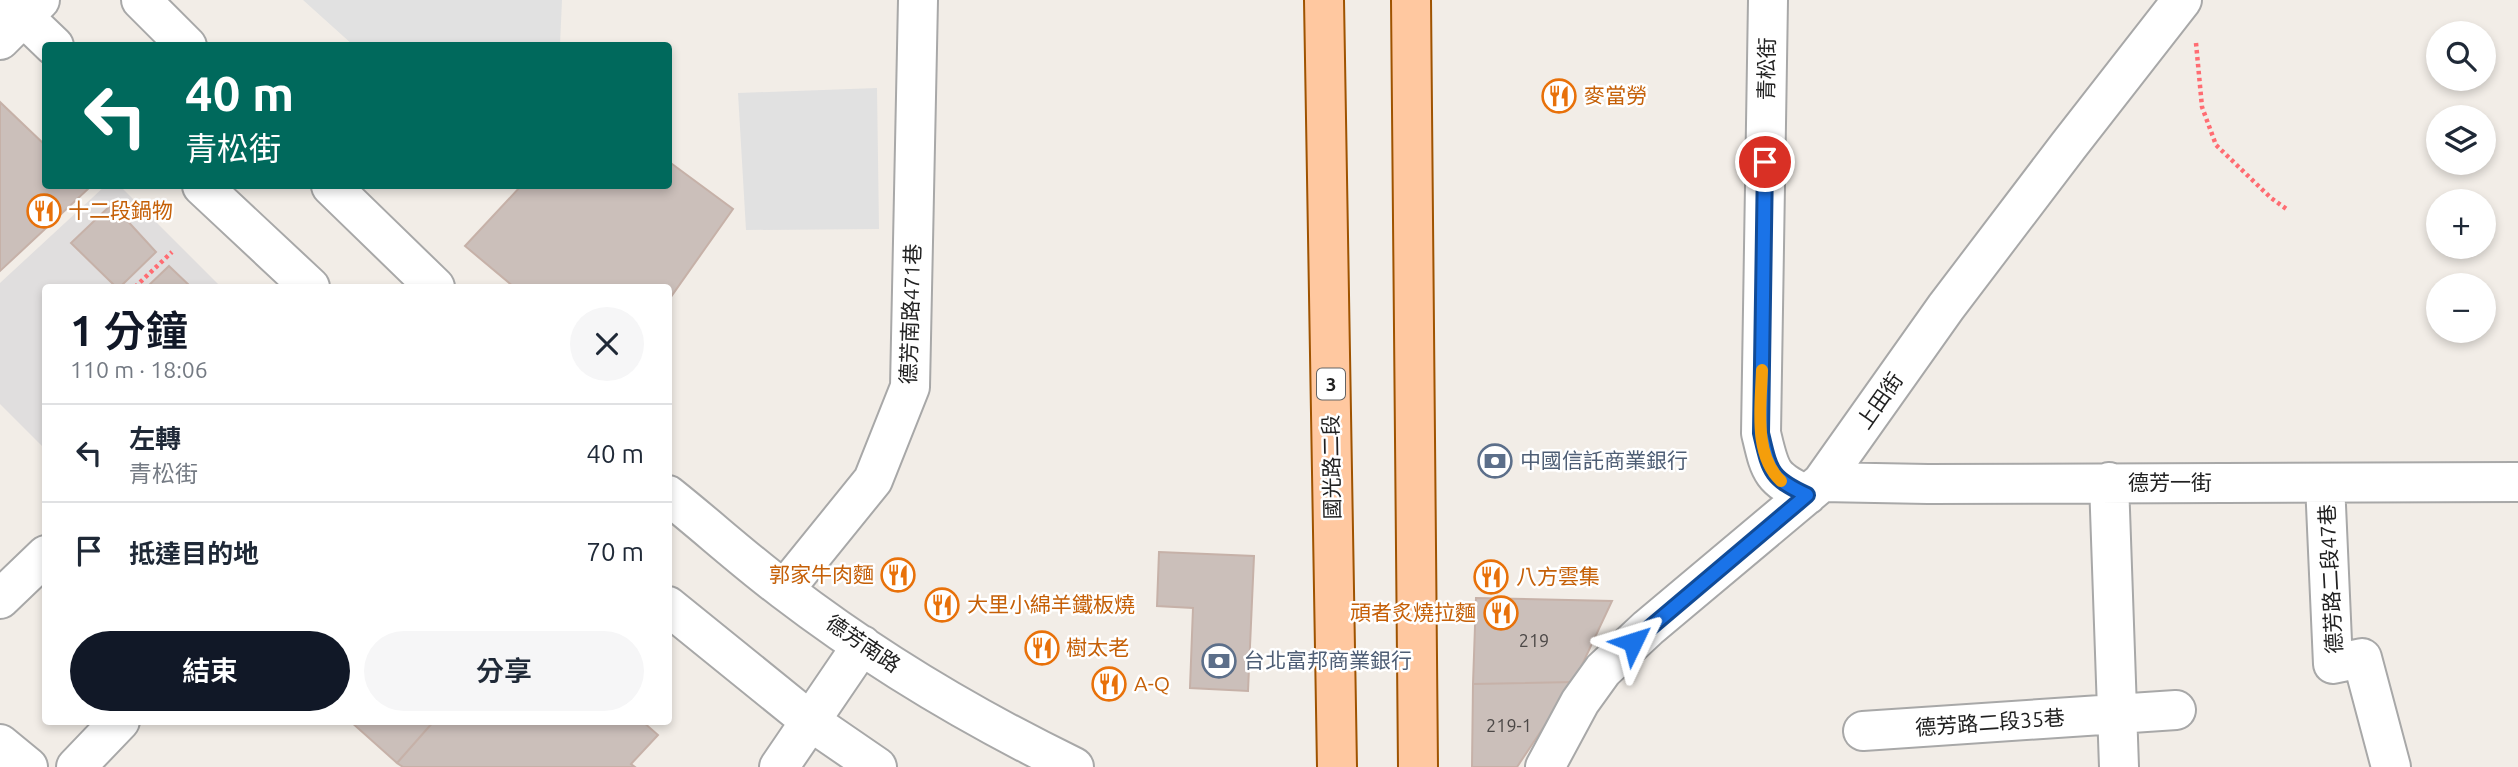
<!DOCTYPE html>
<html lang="zh-TW">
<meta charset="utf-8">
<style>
body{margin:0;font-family:Ubuntu,"Noto Sans TC",sans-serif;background:#f6f6f7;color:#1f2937;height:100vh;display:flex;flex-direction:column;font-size:26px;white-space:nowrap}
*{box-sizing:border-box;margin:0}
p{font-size:23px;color:#747a83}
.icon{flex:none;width:38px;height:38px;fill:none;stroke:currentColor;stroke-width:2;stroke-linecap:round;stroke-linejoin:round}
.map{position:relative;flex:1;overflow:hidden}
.side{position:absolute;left:42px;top:284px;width:630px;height:441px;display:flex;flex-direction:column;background:#fff;border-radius:7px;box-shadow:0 4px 10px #0003}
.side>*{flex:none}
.guide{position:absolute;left:42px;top:42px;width:630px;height:147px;border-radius:7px;box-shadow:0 4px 10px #0003;background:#00695c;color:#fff;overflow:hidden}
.fabs{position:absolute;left:2426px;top:21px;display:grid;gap:14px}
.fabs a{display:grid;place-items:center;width:70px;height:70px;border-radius:50%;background:#fff;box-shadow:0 4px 10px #0003;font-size:35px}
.pin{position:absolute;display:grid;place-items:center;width:60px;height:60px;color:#fff;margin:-30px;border:4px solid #fff;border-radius:50%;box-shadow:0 2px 7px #0007}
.me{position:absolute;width:77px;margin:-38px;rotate:49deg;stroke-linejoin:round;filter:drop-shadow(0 0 5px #0008)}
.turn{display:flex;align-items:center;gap:24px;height:147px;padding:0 28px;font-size:32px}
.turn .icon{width:91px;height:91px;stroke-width:2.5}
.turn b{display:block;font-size:49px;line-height:60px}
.round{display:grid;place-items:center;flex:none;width:74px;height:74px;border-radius:37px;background:#f6f6f7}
.overview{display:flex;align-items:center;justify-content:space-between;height:119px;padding:0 28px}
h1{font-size:42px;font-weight:600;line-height:52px;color:#111827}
.button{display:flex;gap:14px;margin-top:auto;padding:14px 28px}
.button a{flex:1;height:80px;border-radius:42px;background:#111827;color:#fff;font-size:28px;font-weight:600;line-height:80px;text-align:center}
.button a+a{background:#f6f6f7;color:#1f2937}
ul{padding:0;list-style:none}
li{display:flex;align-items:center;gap:21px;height:98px;padding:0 28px;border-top:2px solid #e0e1e3}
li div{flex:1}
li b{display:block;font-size:26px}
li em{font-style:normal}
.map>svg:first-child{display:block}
</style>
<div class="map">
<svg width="2518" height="767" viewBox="0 0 2518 767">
<rect width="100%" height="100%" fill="#f2ede7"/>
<path fill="#e0dede" d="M105 186H120L221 287H46L45 449 0 404V283Z"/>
<path fill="#e1e1e1" d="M303 0H562L560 45H353Z
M877 88 879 229 746 230 738 93Z"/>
<path fill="#cbbfba" stroke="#c6b1a8" stroke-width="2" d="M0 102 46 146V186H87L89 188 0 271Z
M668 161 733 209 668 301V287H514L465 246 521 186H668Z
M112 204 156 252 120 287H116L71 243Z
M169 266 191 287H147Z
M1159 552 1254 556 1248 691 1190 688 1193 608 1157 606Z
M1476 598 1612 601 1574 682 1473 684Z
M1574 682 1517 767H1472L1473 684Z
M350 721H434L397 763Z
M434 721H642L658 735 631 764 635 767H403L397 763Z"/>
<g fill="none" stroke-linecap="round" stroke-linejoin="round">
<defs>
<path id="minor" d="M6 0 54 46
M141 0 187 46
M1768 0 1761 433C1770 471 1770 478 1807 495
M0 40 40 0
M202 186 310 287
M331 186 435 287
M1822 482 1928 484 2518 482
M2109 482 2119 767
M2325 483 2333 664 2362 658 2391 767
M668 495C707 526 744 560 784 590 874 659 973 718 1074 767
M784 590 873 480 910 387 918 0
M0 599 46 555
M668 606 810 721 877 767
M1863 731 2176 710
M0 744 28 767
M76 767 120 721
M779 767 862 645
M1545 767 1580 702 1603 670 1648 628 1822 482 1946 307 2069 145 2182 0"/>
<path id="major" d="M1324 0 1337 767
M1411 0 1418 767"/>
</defs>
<use href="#minor" stroke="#a8a8a8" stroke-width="42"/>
<use href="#major" stroke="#9f5300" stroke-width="42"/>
<path stroke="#ff6c72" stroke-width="4.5" stroke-dasharray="3.5 3.5" stroke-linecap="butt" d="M2196 43 2202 107 2216 145 2271 198 2288 210
M135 287 172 252"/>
<use href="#minor" stroke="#fff" stroke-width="38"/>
<use href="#major" stroke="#ffc8a0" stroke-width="38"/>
</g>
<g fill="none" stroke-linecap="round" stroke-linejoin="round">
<defs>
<path id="route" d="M1633 642 1807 495C1770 478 1770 471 1761 433L1765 162"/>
</defs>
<use href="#route" stroke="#114b97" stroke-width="18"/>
<use href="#route" stroke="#1a73e8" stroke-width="12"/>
<path stroke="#f59e0b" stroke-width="12" d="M1762 370C1761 405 1753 455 1781 481"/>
</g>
<defs>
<symbol id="restaurant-ring" viewBox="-11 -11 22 22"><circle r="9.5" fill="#fff" stroke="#e8710a" stroke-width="1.5"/><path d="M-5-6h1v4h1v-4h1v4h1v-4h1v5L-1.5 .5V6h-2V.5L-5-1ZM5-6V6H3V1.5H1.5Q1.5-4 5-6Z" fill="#e8710a"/></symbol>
<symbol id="bank-ring" viewBox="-11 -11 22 22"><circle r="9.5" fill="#fff" stroke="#5c6f8a" stroke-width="1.5"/><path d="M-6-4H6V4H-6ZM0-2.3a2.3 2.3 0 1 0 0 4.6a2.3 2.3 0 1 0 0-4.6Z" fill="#5c6f8a"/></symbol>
</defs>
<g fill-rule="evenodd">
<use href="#restaurant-ring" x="1540" y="77" width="38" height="38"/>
<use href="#restaurant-ring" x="25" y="192" width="38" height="38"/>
<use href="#bank-ring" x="1476" y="442" width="38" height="38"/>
<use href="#restaurant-ring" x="879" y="556" width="38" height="38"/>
<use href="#restaurant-ring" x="1472" y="558" width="38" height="38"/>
<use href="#restaurant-ring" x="923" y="586" width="38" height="38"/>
<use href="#restaurant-ring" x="1482" y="594" width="38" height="38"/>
<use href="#restaurant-ring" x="1023" y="629" width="38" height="38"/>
<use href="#bank-ring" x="1200" y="642" width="38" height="38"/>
<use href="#restaurant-ring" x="1090" y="665" width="38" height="38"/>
</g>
<g text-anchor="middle" stroke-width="5" stroke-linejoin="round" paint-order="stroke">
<g font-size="18" fill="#4c4847">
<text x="1534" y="647">219</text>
<text x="1509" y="732">219-1</text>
</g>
<rect fill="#fff" stroke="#646464" stroke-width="2" x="1317" y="368.5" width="28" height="31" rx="5"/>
<g font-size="19" font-weight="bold" fill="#212121">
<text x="1331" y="391">3</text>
</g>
<g font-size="21" fill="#212121" stroke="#fff">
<text transform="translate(1767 69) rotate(-89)" y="7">青松街</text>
<text transform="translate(911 314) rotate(-88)" y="7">德芳南路471巷</text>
<text transform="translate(1880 401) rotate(-55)" y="7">上田街</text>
<text transform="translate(1332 467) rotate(-91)" y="7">國光路二段</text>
<text x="2170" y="490">德芳一街</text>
<text transform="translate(2331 579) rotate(-93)" y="7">德芳路二段47巷</text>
<text transform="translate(863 644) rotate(34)" y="7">德芳南路</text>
<text transform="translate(1990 723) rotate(-4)" y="7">德芳路二段35巷</text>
</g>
<g font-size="21" fill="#c56008" stroke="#fff" text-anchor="start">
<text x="1584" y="103">麥當勞</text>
<text x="68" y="218">十二段鍋物</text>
<text x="874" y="582" text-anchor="end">郭家牛肉麵</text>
<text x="1516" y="584">八方雲集</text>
<text x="967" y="612">大里小綿羊鐵板燒</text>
<text x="1476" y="620" text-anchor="end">頑者炙燒拉麵</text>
<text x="1066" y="655">樹太老</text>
<text x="1134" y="691">A-Q</text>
</g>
<g font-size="21" fill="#4e5e75" stroke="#fff" text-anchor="start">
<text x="1520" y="468">中國信託商業銀行</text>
<text x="1244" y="668">台北富邦商業銀行</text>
</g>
</g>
</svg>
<div class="fabs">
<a><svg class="icon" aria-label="search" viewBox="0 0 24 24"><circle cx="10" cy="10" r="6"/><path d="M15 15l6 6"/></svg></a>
<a><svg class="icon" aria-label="layers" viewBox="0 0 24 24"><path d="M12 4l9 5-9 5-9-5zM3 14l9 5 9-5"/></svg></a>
<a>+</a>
<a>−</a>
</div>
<div class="pin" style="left:1765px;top:162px;background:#d93025"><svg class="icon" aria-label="arrive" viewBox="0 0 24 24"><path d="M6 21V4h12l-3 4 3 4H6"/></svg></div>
<svg class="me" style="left:1633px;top:642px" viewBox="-20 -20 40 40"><path d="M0-17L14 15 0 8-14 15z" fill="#1a73e8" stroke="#fff" stroke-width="4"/></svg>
<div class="guide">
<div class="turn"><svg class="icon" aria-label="left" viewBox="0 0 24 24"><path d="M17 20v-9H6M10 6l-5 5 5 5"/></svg><div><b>40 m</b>青松街</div></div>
</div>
<section class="side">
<div class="overview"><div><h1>1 分鐘</h1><p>110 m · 18:06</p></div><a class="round"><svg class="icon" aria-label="close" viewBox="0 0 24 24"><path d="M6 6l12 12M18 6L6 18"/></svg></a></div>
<ul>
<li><svg class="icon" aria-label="left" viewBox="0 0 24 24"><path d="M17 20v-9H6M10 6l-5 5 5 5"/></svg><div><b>左轉</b><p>青松街</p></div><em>40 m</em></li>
<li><svg class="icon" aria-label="arrive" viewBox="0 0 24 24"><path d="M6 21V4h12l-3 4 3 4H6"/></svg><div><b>抵達目的地</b></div><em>70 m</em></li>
</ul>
<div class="button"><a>結束</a><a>分享</a></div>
</section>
</div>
